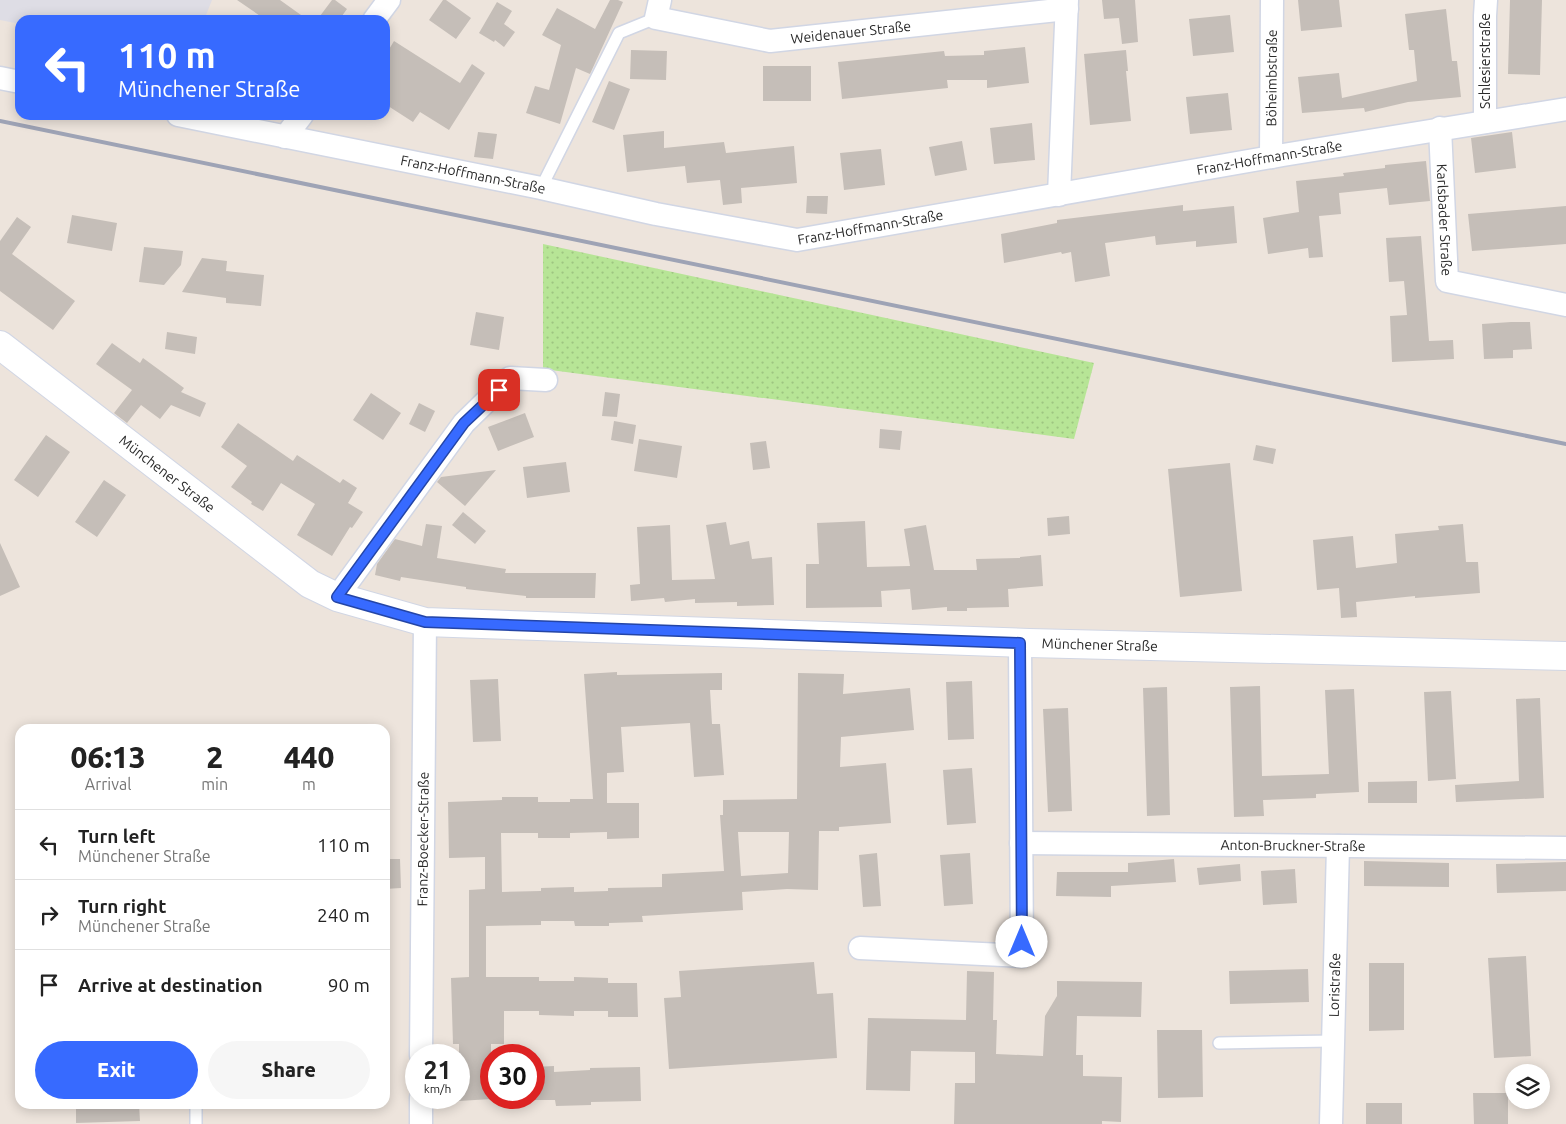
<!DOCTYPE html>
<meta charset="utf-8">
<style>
body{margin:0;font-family:Ubuntu,sans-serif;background:#f6f6f6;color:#222;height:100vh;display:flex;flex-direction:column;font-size:19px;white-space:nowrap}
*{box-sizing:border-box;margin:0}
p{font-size:16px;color:#767676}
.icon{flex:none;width:28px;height:28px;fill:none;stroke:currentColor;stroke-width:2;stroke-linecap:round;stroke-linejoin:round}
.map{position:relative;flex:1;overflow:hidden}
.side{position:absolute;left:15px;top:724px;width:375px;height:385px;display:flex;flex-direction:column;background:#fff;border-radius:15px;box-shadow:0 2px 12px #0003}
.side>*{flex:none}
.guide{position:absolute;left:15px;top:15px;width:375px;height:105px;border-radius:15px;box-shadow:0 2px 12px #0003;background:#376aff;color:#fff;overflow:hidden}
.controls{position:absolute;left:1505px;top:1064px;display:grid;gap:10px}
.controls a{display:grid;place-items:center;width:45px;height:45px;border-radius:50%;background:#fff;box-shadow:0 2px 12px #0003;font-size:25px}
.speed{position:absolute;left:405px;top:1044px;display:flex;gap:10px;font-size:25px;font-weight:700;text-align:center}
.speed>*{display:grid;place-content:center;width:65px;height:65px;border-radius:50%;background:#fff;box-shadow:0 2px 12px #0003;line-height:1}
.speed small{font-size:12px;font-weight:400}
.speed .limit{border:8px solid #d22;background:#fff;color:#111}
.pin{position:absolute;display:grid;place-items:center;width:42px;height:42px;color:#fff;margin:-21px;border-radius:10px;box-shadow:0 2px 8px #0006}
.me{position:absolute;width:55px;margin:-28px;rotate:0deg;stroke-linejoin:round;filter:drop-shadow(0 0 4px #0008)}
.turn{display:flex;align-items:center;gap:18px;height:105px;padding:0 20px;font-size:22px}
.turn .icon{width:65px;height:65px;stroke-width:2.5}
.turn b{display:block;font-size:35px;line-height:42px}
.eta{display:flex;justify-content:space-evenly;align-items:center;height:85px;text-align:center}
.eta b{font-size:30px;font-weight:800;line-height:35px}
.primary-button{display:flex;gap:10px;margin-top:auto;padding:10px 20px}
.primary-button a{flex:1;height:58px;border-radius:30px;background:#376aff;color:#fff;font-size:20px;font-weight:800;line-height:58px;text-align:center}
.primary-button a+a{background:#f6f6f6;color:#222}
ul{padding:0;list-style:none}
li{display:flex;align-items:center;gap:15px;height:70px;padding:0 20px;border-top:1px solid #e0e0e0}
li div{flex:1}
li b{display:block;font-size:19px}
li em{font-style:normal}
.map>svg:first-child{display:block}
</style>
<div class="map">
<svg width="1566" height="1124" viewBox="0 0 1566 1124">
<defs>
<pattern id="park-dots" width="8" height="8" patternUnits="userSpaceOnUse" patternTransform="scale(1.25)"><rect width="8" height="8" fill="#b7e596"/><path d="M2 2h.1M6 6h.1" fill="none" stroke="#9ec581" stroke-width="1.8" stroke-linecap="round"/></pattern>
</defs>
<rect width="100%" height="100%" fill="#ede4dc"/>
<path fill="#dedde5" d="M0 0H212L204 20H20V24L0 20Z"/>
<path fill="url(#park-dots)" d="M543 244 1094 363 1074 439 543 369Z"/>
<path fill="#c5beb8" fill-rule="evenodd" d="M237 0H280L308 20H266Z
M332 0H335L347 9 339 20H317Z
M443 0H446L471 18 456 39 429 20Z
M610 0H618L623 2 590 74 576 68 560 124 526 113 535 86 549 90 561 45 542 35 557 8 595 29Z
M1102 0H1135L1138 42 1122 44 1119 18 1104 19Z
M1298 0H1339L1342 27 1301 31Z
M1510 0H1542L1540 75 1508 74Z
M497 2 512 11 504 24 515 32 504 47 495 40 494 42 479 33Z
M1446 9 1452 61H1457L1461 97 1408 102 1365 112 1364 108 1302 113 1298 77 1339 73 1342 98 1417 81 1414 50H1409L1405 14Z
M1230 15 1234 52 1193 56 1189 19Z
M394 41 460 83 472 64 485 73 449 130 420 112 413 122 385 104V56Z
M1025 47 1029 83 987 88V80H947L948 88 842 99 838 62 944 51 945 56 984 55V51Z
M631 50 667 51 666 80 630 79Z
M1126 50 1128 71H1126L1131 121 1090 125 1084 54Z
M763 66H811V101H763Z
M609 81 630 89 614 130 592 122Z
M1228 93 1232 130 1190 134 1186 97Z
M1032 123 1035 160 994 164 990 128Z
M664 131V148L724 142 726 153 794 146 797 183 741 188 742 203 723 205 720 180 687 183 685 166 627 172 623 135Z
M478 132 497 134 493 159 474 157Z
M1512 132 1516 168 1475 173 1471 138Z
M962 141 967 170 935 176 929 147Z
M881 149 885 185 844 190 840 153Z
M1426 161 1430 201 1389 205 1387 188 1339 193 1341 214 1319 216 1323 257 1309 258 1308 248 1268 254 1263 218 1299 212 1296 181 1344 176 1343 173 1385 168V165Z
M807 196H828L827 214 806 213Z
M1183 205V211L1234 206 1237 243 1196 247V241L1156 245 1155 236 1105 243 1110 276 1075 282 1071 252 1062 254 1061 252 1004 263 1001 234 1057 223V220Z
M1566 206V244L1472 251 1468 214Z
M72 215 117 223 112 251 67 243Z
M17 217 31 227 12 254 75 301 53 330 0 291V241Z
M1421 236 1429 341 1453 340 1454 359 1392 362 1390 316 1407 315 1404 281 1389 282 1386 238Z
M144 247 183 251 181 265 164 285 139 282Z
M202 258 227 261 226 271 264 275 261 306 226 303V298L182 292Z
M476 312 504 317 499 350 470 345Z
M1511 322H1530L1532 349 1513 350V358L1484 359 1482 324Z
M167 332 197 337 195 354 165 349Z
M112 343 140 363 143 358 184 388 181 392 206 403 200 417 171 405 160 419 141 405 127 423 114 413 132 390 96 364Z
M605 392 620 394 617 417 602 416Z
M371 393 401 413 383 440 353 420Z
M419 403 435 411 425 432 409 424Z
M525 413 534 437 498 451 488 427Z
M614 421 636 425 633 444 611 440Z
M238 423 293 461 297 455 340 483 343 479 357 488 348 503 363 512 352 528 350 527 332 556 297 535 315 504 281 483 263 511 251 504 252 502 231 487 247 466 221 447Z
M880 429 902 431 900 450 879 448Z
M46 435 70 452 38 497 14 480Z
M639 439 682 446 677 478 634 471Z
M766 441 770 468 753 470 750 443Z
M1256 445 1276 449 1273 464 1253 460Z
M566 462 570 492 527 498 523 467Z
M1230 463 1242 591 1180 597 1168 469Z
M496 470 465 506 437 482 441 477Z
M104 480 126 495 97 537 75 522Z
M463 512 486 531 475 544 452 525Z
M1069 516 1070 534 1048 536 1047 518Z
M865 521 867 567 910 566 904 529 926 525 934 570H977L976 559 1020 558V557L1041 555 1043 586 1008 589 1009 607 967 608V611H947V607L912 610 910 589 881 591 882 607 806 608V564H819L817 523Z
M726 522 730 545 749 541 752 559 772 557 774 605 737 606V602L695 603V599L665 602 664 598 631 601 630 585 640 584 637 527 670 525 672 580 715 579 706 525Z
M426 524 442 526 437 558 506 569 505 573H596L595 598H526V596L466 589V587L401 577 400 581 375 575 377 564 395 539 422 546Z
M1463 524 1466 562H1478L1480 593 1415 598V596L1356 602 1357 617 1341 618 1339 588 1317 590 1313 540 1353 536 1356 568 1397 563 1395 534 1439 530 1438 526Z
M0 543 20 587 0 596Z
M617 672V675L722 673V690H710L712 724H720L724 775 694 777 690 723 621 727 624 772 607 773V803H639V838L607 839V832L570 833V838H538V833H501L502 892 541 891V888L574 887V892L608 891V888L662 887V874L724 871 720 815H723V800L797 799 798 673 844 674 843 694 910 688 914 730 841 737 840 767 886 763 891 823 839 827V831H819L818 890 787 889 742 892 743 910 642 916 643 922 609 923V926H575L574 921H541V925L486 926V977H539V981H574V977L608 978V983H637L638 1017H608V1011H574V1016L539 1015V1011H504V1044H491V1099L459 1101V1044H453L451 978 469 977V890L485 889V857L449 858 448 802 502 800V797H538V802H570V799H593L584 674ZM738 832H789L788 873 741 876Z
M498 679 501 741 473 742 470 680Z
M972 681 974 739 948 740 946 682Z
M1260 686 1262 776 1329 774 1325 690 1354 689 1359 792 1316 794V798L1263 800 1264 816 1234 817 1230 687Z
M1167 687 1170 815 1147 816 1143 688Z
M1451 691 1456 779 1428 781 1424 692Z
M1540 698 1544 798 1456 802 1455 785 1519 781 1516 699Z
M1068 708 1072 811 1048 812 1043 709Z
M972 768 976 823 947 825 943 770Z
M1417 781V803H1368V782Z
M877 853 881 906 863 907 859 855Z
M970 853 973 904 944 906 940 855Z
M385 859H400L401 888 385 889Z
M1174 859 1176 882 1111 886V897L1056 896 1057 872H1128V863Z
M1364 861 1449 863V887L1364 886Z
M1566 862V891L1497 893 1496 864Z
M1240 864 1241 881 1199 885 1197 868Z
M1295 869 1297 903 1263 905 1261 871Z
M1526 956 1531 1056 1494 1058 1488 958Z
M814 962 817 994 833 993 837 1058 669 1069 664 998 681 997 679 971Z
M1369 963H1404V1030L1369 1031Z
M1308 969 1309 1002 1230 1004 1229 971Z
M967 971 994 972 993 1020H997L996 1054 1043 1056 1045 1016 1057 996V981L1142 982 1141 1017 1077 1016 1076 1055H1083V1076L1122 1077 1121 1122 1102 1121V1124H954L955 1083H975V1052L911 1051 910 1091 866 1090 868 1018 966 1020Z
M1157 1030H1202L1203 1097 1158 1098Z
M554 1066V1072L590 1070V1068L640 1067 641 1101 591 1102V1105L556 1106 555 1100H534V1067Z
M1473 1093H1508V1124H1474Z
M1366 1103H1402V1124H1366Z
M76 1104H139L140 1121 76 1123Z"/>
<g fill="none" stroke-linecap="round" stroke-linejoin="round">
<defs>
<path id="service" d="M541 188 619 33 656 18
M1219 1043 1333 1041
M196 1124V1104"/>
<g id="minor">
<path id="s1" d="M660 0 656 18 770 41 1067 9"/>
<path d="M374 20 389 0"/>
<path d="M0 78 20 82"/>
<path id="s2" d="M178 115 541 188 656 214 797 240 1283 155 1566 109"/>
<path id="s3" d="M1485 122V16L1486 0"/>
<path id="s4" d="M1440 128 1447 281 1566 305"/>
<path d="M285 137 302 115"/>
<path id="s5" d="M1271 157 1272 0"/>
<path d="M1059 195 1067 0"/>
<path d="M337 597 464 423 510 378 546 380"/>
<path id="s6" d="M1021 843 1566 848"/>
<path d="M860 948 1022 956 1020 643"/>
<path id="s7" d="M421 1055 425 622"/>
<path d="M421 1124V1098"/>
<path id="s8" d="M1331 1124 1338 846"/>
</g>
<g id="secondary">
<path id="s9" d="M0 345 310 584 337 597 425 622 1029 643 1566 656"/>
</g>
</defs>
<use href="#service" stroke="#d1d6e4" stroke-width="14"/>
<use href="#minor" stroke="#d1d6e4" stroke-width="25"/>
<use href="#secondary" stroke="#d1d6e4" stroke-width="30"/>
<use href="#service" stroke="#fff" stroke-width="11"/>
<use href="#minor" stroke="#fff" stroke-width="22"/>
<use href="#secondary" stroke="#fff" stroke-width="28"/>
<path stroke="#9ea3b5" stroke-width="4" d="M0 121 1566 444"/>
</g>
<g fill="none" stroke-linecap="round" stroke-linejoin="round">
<defs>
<path id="route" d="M499 390 464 423 337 597 425 622 1020 643 1022 942"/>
</defs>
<use href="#route" stroke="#2445a6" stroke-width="12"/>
<use href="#route" stroke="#376aff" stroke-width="9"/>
</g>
<g text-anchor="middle" stroke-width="5" stroke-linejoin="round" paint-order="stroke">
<g font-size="14" fill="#2a2a2a" stroke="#fff">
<text dy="5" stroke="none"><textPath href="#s1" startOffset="216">Weidenauer Straße</textPath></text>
<text dy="5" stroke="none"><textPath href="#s3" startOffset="61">Schlesierstraße</textPath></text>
<text dy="5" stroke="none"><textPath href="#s5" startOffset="79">Böheimbstraße</textPath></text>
<text dy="5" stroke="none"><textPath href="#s2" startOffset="1111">Franz-Hoffmann-Straße</textPath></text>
<text dy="5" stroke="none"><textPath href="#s2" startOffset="301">Franz-Hoffmann-Straße</textPath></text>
<text dy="5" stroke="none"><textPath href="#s4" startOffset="92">Karlsbader Straße</textPath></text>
<text dy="5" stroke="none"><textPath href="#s2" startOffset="706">Franz-Hoffmann-Straße</textPath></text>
<text dy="5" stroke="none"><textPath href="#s9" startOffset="211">Münchener Straße</textPath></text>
<text dy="5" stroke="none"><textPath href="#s9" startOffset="1188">Münchener Straße</textPath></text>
<text dy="5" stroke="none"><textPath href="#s7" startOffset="216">Franz-Boecker-Straße</textPath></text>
<text dy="5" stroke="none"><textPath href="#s6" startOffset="272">Anton-Bruckner-Straße</textPath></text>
<text dy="5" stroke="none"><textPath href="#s8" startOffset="139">Loristraße</textPath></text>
</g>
</g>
</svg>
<div class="controls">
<a><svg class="icon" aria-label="layers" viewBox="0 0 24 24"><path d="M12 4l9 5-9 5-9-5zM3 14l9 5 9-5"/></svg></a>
</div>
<div class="speed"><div>21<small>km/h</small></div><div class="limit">30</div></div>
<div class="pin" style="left:499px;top:390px;background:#d93025"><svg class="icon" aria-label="arrive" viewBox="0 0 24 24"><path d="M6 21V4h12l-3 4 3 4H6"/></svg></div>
<svg class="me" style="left:1022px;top:942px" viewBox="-20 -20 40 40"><circle r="19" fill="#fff"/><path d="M0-13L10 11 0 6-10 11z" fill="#376aff"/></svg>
<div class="guide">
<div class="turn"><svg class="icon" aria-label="left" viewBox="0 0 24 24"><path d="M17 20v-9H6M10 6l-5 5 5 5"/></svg><div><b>110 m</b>Münchener Straße</div></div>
</div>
<section class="side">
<div class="eta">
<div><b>06:13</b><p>Arrival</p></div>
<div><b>2</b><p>min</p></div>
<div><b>440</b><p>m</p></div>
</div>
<ul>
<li><svg class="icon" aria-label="left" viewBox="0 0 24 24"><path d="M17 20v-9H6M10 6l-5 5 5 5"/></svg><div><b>Turn left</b><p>Münchener Straße</p></div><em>110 m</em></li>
<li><svg class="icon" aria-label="right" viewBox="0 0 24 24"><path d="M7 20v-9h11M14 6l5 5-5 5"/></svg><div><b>Turn right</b><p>Münchener Straße</p></div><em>240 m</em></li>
<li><svg class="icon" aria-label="arrive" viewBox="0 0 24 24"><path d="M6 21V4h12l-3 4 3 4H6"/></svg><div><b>Arrive at destination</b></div><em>90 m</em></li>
</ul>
<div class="primary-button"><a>Exit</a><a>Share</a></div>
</section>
</div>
